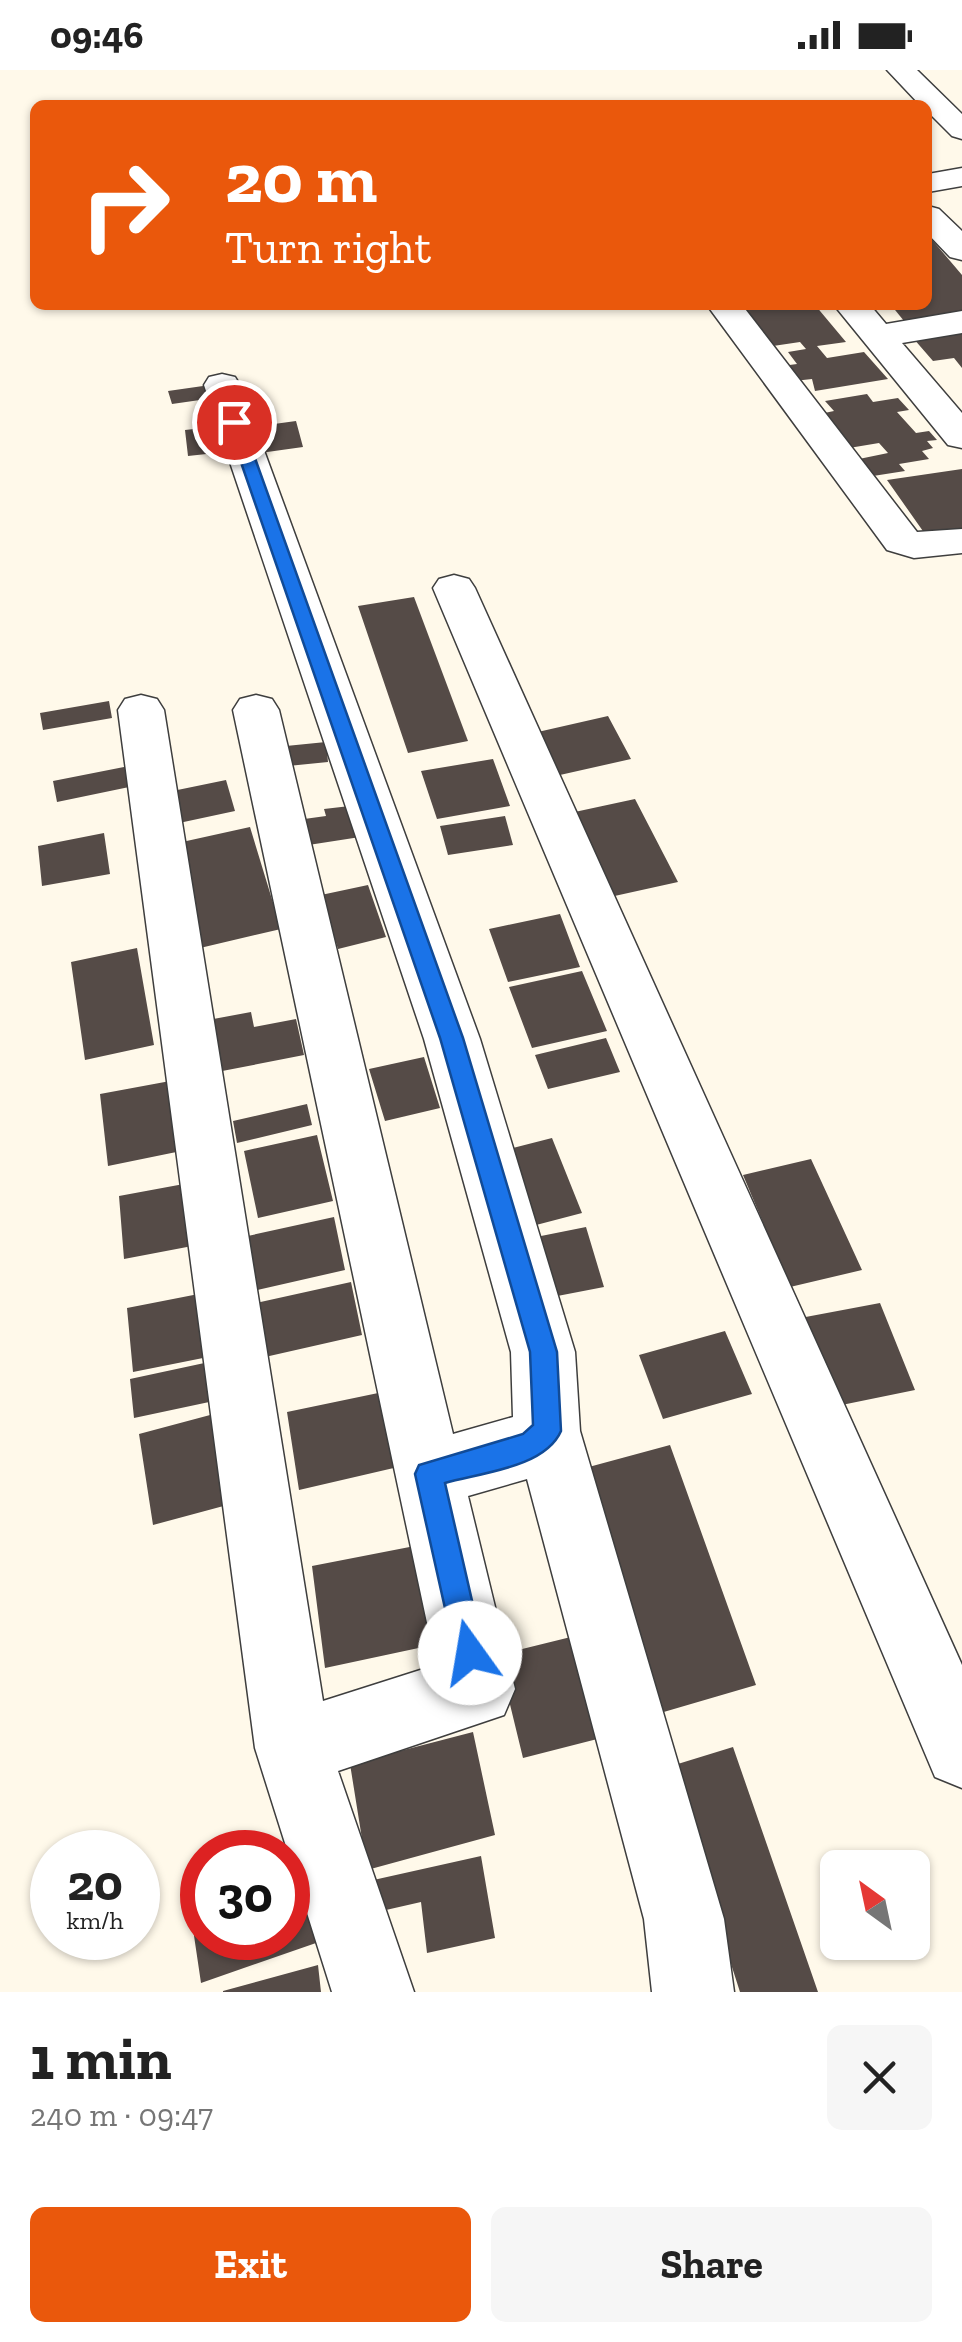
<!DOCTYPE html>
<meta charset="utf-8">
<style>
body{margin:0;font-family:"Zilla Slab",serif;background:#f6f6f6;color:#222;height:100vh;display:flex;flex-direction:column;font-size:38px;white-space:nowrap}
*{box-sizing:border-box;margin:0}
p{font-size:32px;color:#767676}
.icon{flex:none;width:55px;height:55px;fill:none;stroke:currentColor;stroke-width:2;stroke-linecap:round;stroke-linejoin:round}
.map{position:relative;height:1922px;overflow:hidden}
.drawer{display:flex;flex-direction:column;background:#fff;flex:1}
.drawer>*{flex:none}
.banner{position:absolute;left:30px;top:30px;width:902px;height:210px;border-radius:15px;box-shadow:0 2px 8px #0004;background:#ea580c;color:#fff;overflow:hidden}
.needle{width:65px;rotate:327deg}
.tools{position:absolute;left:820px;top:1780px;display:grid;gap:20px}
.tools a{display:grid;place-items:center;width:110px;height:110px;border-radius:15px;background:#fff;box-shadow:0 2px 8px #0004;font-size:50px}
.speed{position:absolute;left:30px;top:1760px;display:flex;gap:20px;font-size:50px;font-weight:700;text-align:center}
.speed>*{display:grid;place-content:center;width:130px;height:130px;border-radius:50%;background:#fff;box-shadow:0 2px 8px #0004;line-height:1}
.speed small{font-size:25px;font-weight:400}
.speed .limit{border:15px solid #d22;background:#fff;color:#111}
.pin{position:absolute;display:grid;place-items:center;width:85px;height:85px;color:#fff;margin:-42px;border:5px solid #fff;border-radius:50%;box-shadow:0 2px 10px #0007}
.me{position:absolute;width:110px;margin:-55px;rotate:347deg;stroke-linejoin:round;filter:drop-shadow(0 0 8px #0008)}
.turn{display:flex;align-items:center;gap:35px;height:210px;padding:0 30px;font-size:45px}
.turn .icon{width:130px;height:130px;stroke-width:2.5}
.turn b{display:block;font-size:70px;line-height:85px}
.round{display:grid;place-items:center;flex:none;width:105px;height:105px;border-radius:15px;background:#f6f6f6}
.headline{display:flex;align-items:center;justify-content:space-between;height:170px;padding:0 30px}
h1{font-size:60px;font-weight:700;line-height:75px}
.cta{display:flex;gap:20px;margin-top:auto;padding:20px 30px}
.cta a{flex:1;height:115px;border-radius:15px;background:#ea580c;color:#fff;font-size:40px;font-weight:700;line-height:115px;text-align:center}
.cta a+a{background:#f6f6f6;color:#222}
.status{display:flex;justify-content:space-between;align-items:center;height:70px;padding:0 50px;background:#fff;direction:ltr}
.status svg{height:28px;fill:currentColor}
.map>svg:first-child{display:block}
</style>
<div class="status"><b>09:46</b><svg viewBox="0 0 49 12"><path d="M0 12V9h3v3zM5 12V6h3v6zM10 12V3h3v9zM15 12V0h3v12zM26 1h20v11H26zM47 4h2v5h-2z"/></svg></div>
<div class="map">
<svg width="962" height="1922" viewBox="0 0 962 1922">
<rect width="100%" height="100%" fill="#fff9ea"/>
<path fill="#554b47" d="M928 165 962 205V244L904 251 891 235H928Z
M761 235H815L846 272 817 276 827 288 864 282 888 309 815 321 812 309 794 311 782 296 797 294 788 282 806 279 800 272 773 276 743 238Z
M962 260V298L954 288 933 291 913 268Z
M217 314 221 327 172 334 168 321Z
M867 324 873 332 898 328 909 340 897 342 916 363 929 361 937 370 927 371 933 378 922 381 929 389 899 394 905 401 873 406 859 389 888 383 879 373 849 378 815 345 834 341 825 331Z
M296 351 303 377 260 383 253 357Z
M230 355 234 381 188 386 185 360Z
M962 399V458L925 464 887 410Z
M414 527 468 671 408 683 358 536Z
M109 631 112 648 43 660 40 643Z
M608 646 631 689 551 707 529 664Z
M326 672 328 692 278 697 276 677Z
M493 689 510 736 437 749 421 701Z
M129 696 134 716 57 732 53 711Z
M226 710 235 741 165 756 158 724Z
M635 729 678 812 610 827 570 743Z
M367 734 373 765 302 776 297 750 326 746 324 739Z
M505 746 513 775 448 785 440 756Z
M250 757 281 859 200 878 173 774Z
M104 763 110 804 42 816 38 776Z
M368 815 386 867 338 879 321 825Z
M560 844 580 897 508 912 489 859Z
M137 878 154 975 85 990 71 892Z
M582 901 607 961 532 978 509 917Z
M251 942 254 957 296 949 304 985 217 1002 208 950Z
M606 968 620 1002 548 1019 535 985Z
M424 987 440 1038 385 1051 369 999Z
M181 1009 191 1079 108 1096 100 1024Z
M307 1034 312 1055 237 1073 233 1051Z
M317 1065 333 1131 258 1148 244 1081Z
M552 1068 582 1143 517 1160 490 1084Z
M811 1089 862 1200 790 1217 743 1105Z
M200 1111 208 1173 124 1189 119 1126Z
M334 1147 345 1200 253 1221 243 1167Z
M586 1157 604 1217 547 1228 531 1168Z
M351 1212 362 1265 265 1287 256 1233Z
M219 1220 228 1283 133 1302 127 1238Z
M880 1233 915 1320 827 1338 795 1249Z
M725 1261 752 1324 663 1349 639 1285Z
M223 1289 228 1328 134 1348 130 1309Z
M383 1322 398 1397 299 1420 287 1342Z
M240 1337 257 1427 153 1455 139 1364Z
M670 1375 756 1615 650 1646 574 1401Z
M425 1474 442 1573 325 1598 312 1496Z
M583 1564 609 1666 523 1688 498 1585Z
M473 1662 495 1765 367 1800 350 1694Z
M733 1677 818 1922H740L668 1697Z
M481 1786 495 1868 427 1883 421 1832 364 1845 360 1813Z
M301 1795 316 1873 201 1913 189 1832 202 1828V1868H288V1799Z
M318 1895 321 1922H223V1921Z"/>
<g fill="none" stroke-linecap="round" stroke-linejoin="round">
<defs>
<path id="minor" d="M887 0H917L962 44V69L952 66 928 42V35H920Z
M962 98V116L928 122V104Z
M928 136 939 139 962 161V190L950 187 928 164Z
M707 235H742L917 462 962 459V483L914 488 887 480Z
M834 235H870L886 254 962 241V263L902 273 962 343V378L948 375Z
M222 304 235 307 240 315 480 969 575 1282 580 1361 724 1849 734 1922H652L644 1849 527 1409 468 1426 515 1619 504 1645 338 1701 414 1922H332L255 1678 118 640 125 629 141 625 157 629 164 640 323 1631 436 1595 233 640 240 629 256 625 272 629 279 640 453 1364 513 1347 511 1282 424 969 204 315 209 307Z
M454 505 469 509 475 518 962 1595V1718L935 1707 433 518 439 509Z"/>
</defs>
<use href="#minor" stroke="#3e3e3e" stroke-width="3"/>
<use href="#minor" fill="#fff" fill-rule="evenodd"/>
</g>
<path fill="#1a73e8" stroke="#114b97" stroke-width="2.5" d="M234 347 242 352 463 968 557 1282 561 1361C545 1398 479 1403 445 1413L484 1583 480 1594 470 1598 459 1594 455 1583 415 1404 419 1395 523 1364 533 1355 530 1282 440 968 227 352Z"/>
</svg>
<div class="tools">
<a><svg class="needle" viewBox="-14 -14 28 28"><path d="M0-13l5 13h-10z" fill="#e53935"/><path d="M0 13l5-13h-10z" fill="#767676"/></svg></a>
</div>
<div class="speed"><div>20<small>km/h</small></div><div class="limit">30</div></div>
<div class="pin" style="left:234px;top:352px;background:#d93025"><svg class="icon" aria-label="arrive" viewBox="0 0 24 24"><path d="M6 21V4h12l-3 4 3 4H6"/></svg></div>
<svg class="me" style="left:470px;top:1583px" viewBox="-20 -20 40 40"><circle r="19" fill="#fff"/><path d="M0-13L10 11 0 6-10 11z" fill="#1a73e8"/></svg>
<div class="banner">
<div class="turn"><svg class="icon" aria-label="right" viewBox="0 0 24 24"><path d="M7 20v-9h11M14 6l5 5-5 5"/></svg><div><b>20 m</b>Turn right</div></div>
</div>
</div>
<section class="drawer">
<div class="headline"><div><h1>1 min</h1><p>240 m · 09:47</p></div><a class="round"><svg class="icon" aria-label="close" viewBox="0 0 24 24"><path d="M6 6l12 12M18 6L6 18"/></svg></a></div>
<div class="cta"><a>Exit</a><a>Share</a></div>
</section>
